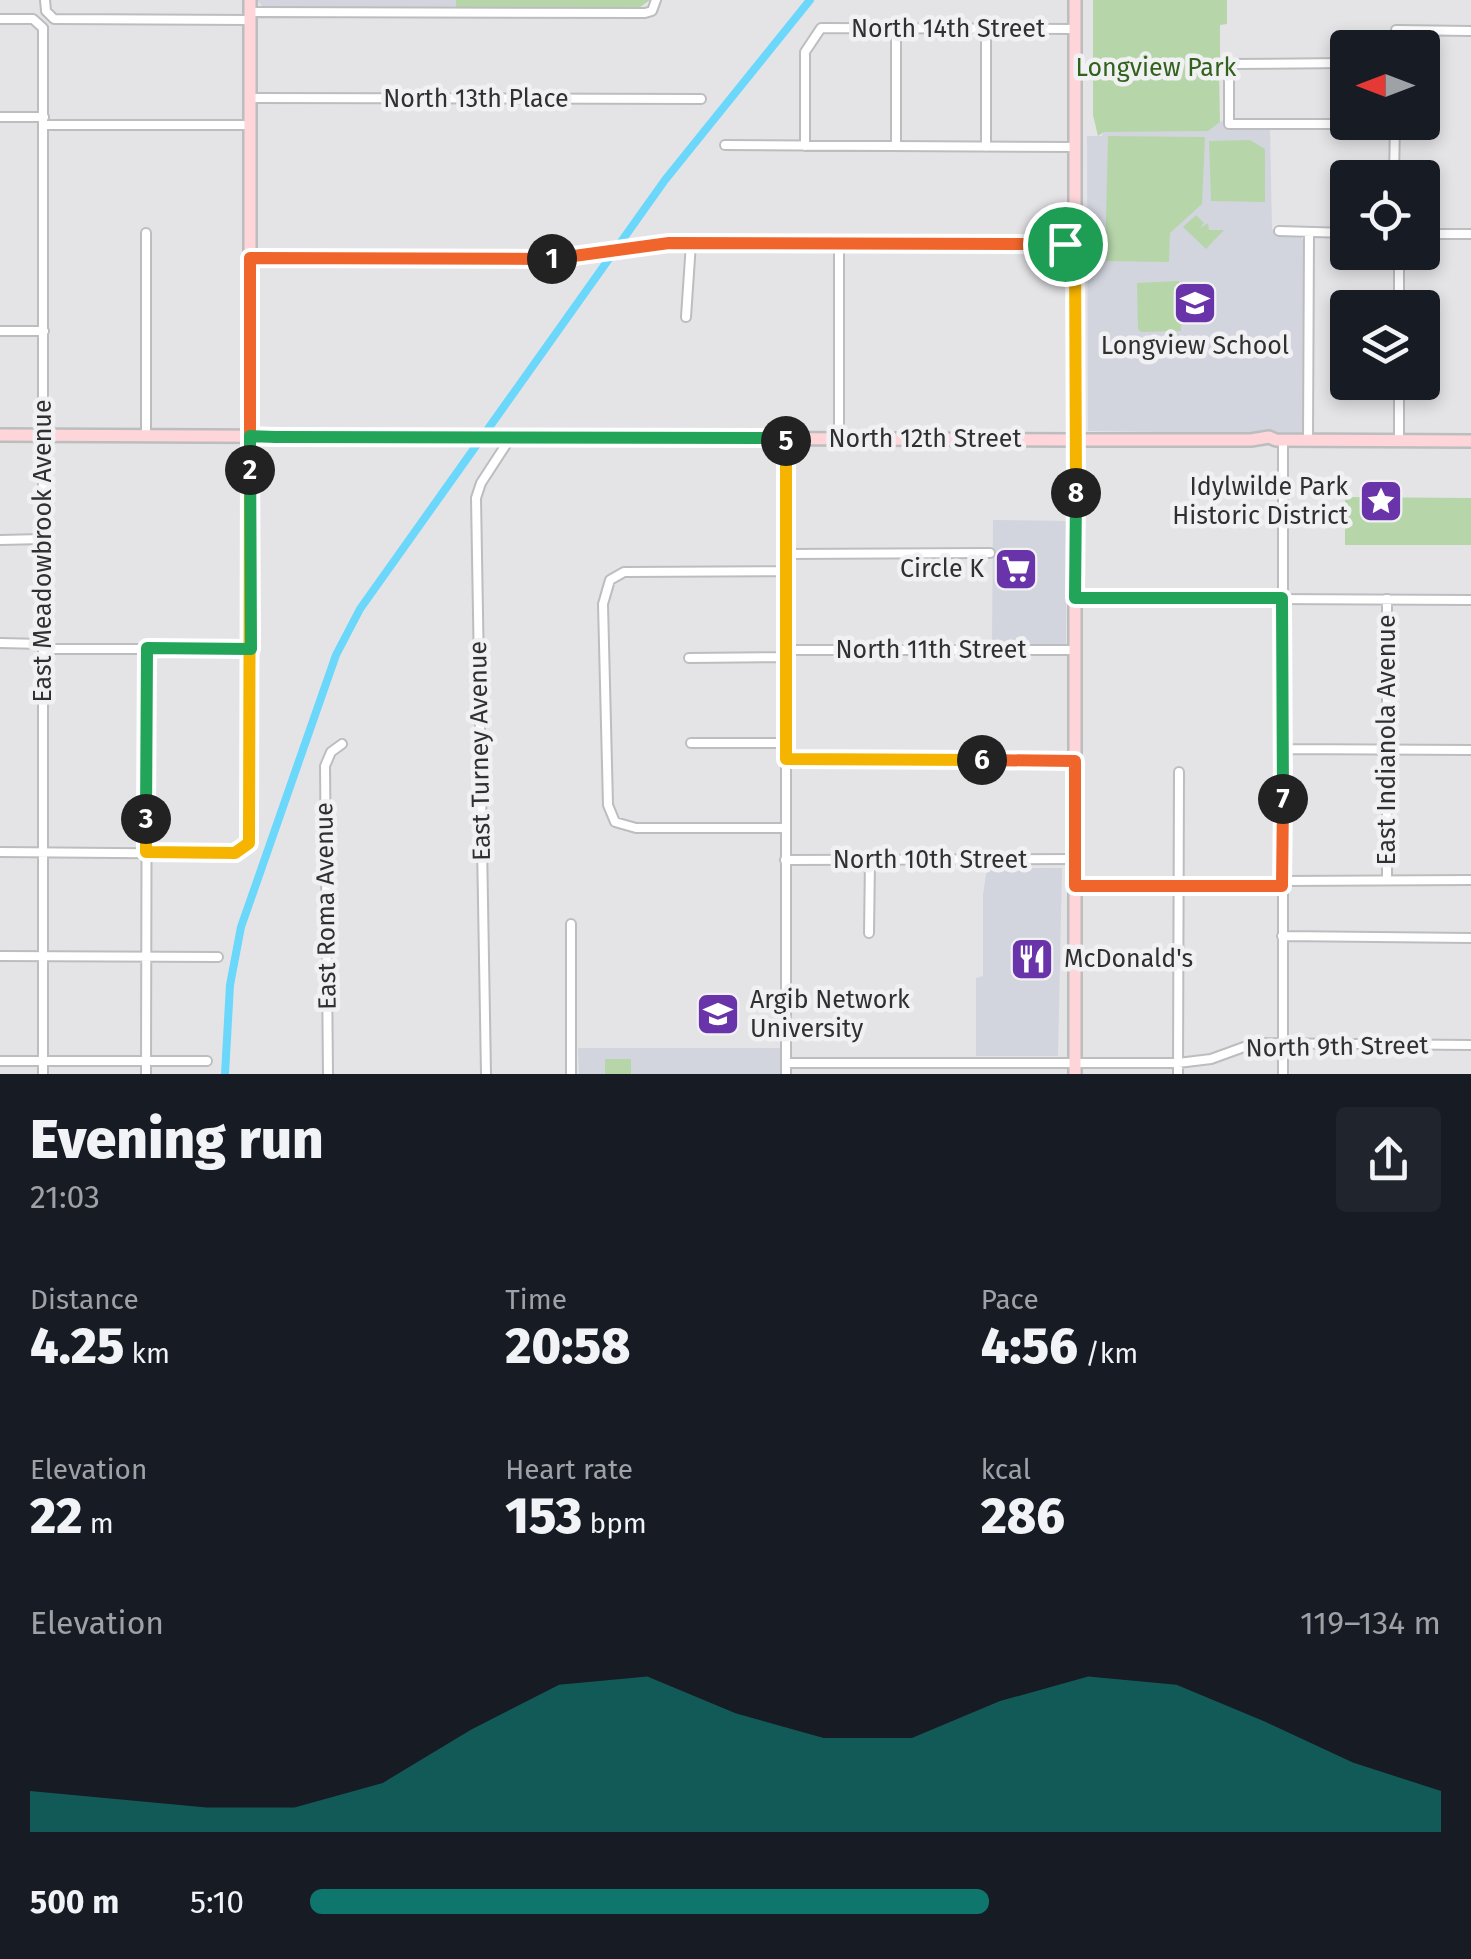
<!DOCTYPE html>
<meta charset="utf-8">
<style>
body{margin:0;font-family:"Fira Sans",sans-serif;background:#20242c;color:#f1f3f6;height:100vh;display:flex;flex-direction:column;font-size:38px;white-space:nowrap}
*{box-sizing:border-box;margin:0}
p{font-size:32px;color:#9ea1a6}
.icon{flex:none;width:55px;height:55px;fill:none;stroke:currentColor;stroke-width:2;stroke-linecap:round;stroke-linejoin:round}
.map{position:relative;height:1074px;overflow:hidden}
.side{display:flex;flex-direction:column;background:#171b24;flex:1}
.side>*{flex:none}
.needle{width:65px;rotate:270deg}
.buttons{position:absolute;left:1330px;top:30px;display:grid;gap:20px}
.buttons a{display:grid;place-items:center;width:110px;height:110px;border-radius:10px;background:#171b24;box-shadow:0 5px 15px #0003;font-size:50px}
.pin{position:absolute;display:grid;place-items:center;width:85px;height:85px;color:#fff;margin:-42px;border:5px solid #fff;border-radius:50%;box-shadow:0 2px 10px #0007}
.km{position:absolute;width:50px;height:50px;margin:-25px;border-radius:50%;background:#222;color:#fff;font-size:28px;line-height:50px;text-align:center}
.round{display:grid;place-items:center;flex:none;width:105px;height:105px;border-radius:10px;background:#20242c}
.summary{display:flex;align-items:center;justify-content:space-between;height:170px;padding:0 30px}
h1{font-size:55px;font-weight:800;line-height:75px}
.metrics{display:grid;grid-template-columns:repeat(3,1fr);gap:15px;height:170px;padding:10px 30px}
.metrics div{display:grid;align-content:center}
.metrics b{font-size:50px;font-weight:800}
.metrics small{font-size:28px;font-weight:400}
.metrics p{font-size:28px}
.chart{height:280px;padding:20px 30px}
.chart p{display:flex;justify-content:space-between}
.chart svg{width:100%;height:180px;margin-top:10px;fill:#0f766e;opacity:.7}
ul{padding:0 30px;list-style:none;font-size:32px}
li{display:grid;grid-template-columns:160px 120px 1fr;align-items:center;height:75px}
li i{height:25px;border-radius:12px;background:#0f766e}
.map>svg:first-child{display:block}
.built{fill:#d2d5de}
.green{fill:#b6d6aa}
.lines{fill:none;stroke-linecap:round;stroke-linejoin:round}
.canal{stroke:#6ad7fb;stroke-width:8}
.street-casing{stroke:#bcbdbf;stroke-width:12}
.secondary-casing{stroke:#bcbdbf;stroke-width:16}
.street{stroke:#fff;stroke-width:8}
.secondary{stroke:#fed6da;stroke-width:11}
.split-1-casing{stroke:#fff;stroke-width:20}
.split-2-casing{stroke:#fff;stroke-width:20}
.split-3-casing{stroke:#fff;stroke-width:20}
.split-4-casing{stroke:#fff;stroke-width:20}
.split-5-casing{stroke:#fff;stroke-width:20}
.split-6-casing{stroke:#fff;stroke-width:20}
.split-7-casing{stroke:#fff;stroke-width:20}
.split-8-casing{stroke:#fff;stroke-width:20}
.split-9-casing{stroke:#fff;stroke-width:20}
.split-1{stroke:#f0652b;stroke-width:12}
.split-2{stroke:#f0652b;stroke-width:12}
.split-3{stroke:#f5b400;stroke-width:12}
.split-4{stroke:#22a559;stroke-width:12}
.split-5{stroke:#22a559;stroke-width:12}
.split-6{stroke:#f5b400;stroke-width:12}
.split-7{stroke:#f0652b;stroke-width:12}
.split-8{stroke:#22a559;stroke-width:12}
.split-9{stroke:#f5b400;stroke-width:12}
.labels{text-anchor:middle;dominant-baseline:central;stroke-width:9;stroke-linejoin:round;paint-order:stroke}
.street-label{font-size:25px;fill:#303031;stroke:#f1f1f4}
.park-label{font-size:25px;fill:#32621c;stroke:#f1f1f4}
.poi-label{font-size:25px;fill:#303031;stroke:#f1f1f4;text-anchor:end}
</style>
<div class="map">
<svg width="1471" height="1074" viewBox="0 0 1471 1074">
<rect width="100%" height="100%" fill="#e4e4e7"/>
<path class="built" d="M 257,0 L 456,0 L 456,7 L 263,7 Z
M 1224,120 L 1235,128 L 1270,128 L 1272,229 L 1278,235 L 1300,237 L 1304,241 L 1304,431 L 1299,434 L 1088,431 L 1087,136 L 1102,136 L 1103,132 L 1210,127 Z
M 993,520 L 1067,521 L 1066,645 L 992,644 Z
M 987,868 L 1062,868 L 1058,1056 L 976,1056 L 976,978 L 983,976 L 983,895 Z
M 578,1048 L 780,1048 L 780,1074 L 579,1074 Z"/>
<path class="green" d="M 456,0 L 650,0 L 639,8 L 456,7 Z
M 1093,0 L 1227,0 L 1227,24 L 1220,25 L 1220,62 L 1223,63 L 1219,70 L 1220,122 L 1208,131 L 1104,132 L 1098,136 L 1093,115 Z
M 1108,136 L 1205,137 L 1202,204 L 1170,233 L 1169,262 L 1105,261 Z
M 1250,140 L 1265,149 L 1265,202 L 1211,201 L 1209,141 Z
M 1196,215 L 1204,223 L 1200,228 L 1208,223 L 1209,230 L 1224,230 L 1206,249 L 1183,227 Z
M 1179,281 L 1181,331 L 1141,332 L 1138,329 L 1137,283 Z
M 1345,497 L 1471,498 L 1471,545 L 1345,545 Z
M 605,1059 L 631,1059 L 631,1074 L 605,1074 Z"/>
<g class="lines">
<path class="canal" d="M 225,1074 L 230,985 L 241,927 L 336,655 L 360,609 L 665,180 L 810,0"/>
<g class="street-casing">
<path id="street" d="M 45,0 L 46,11 L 54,19 L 250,20
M 250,12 L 645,13 L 652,11 L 656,0
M 0,19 L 33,19 L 43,28 L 43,1074
M 986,29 L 986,147
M 1396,48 L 1396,30 L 1471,31
M 1348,63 L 1229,64 L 1229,124 L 1395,124
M 250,98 L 701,99
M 0,117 L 44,117
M 44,125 L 250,125
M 725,145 L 1075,147
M 805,146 L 805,52 L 821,28 L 1075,29
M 896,146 L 896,29
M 1394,178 L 1395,122
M 1279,231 L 1348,233
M 146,233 L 146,437
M 1422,234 L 1471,234
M 839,243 L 839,438
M 250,258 L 541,259 L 669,243 L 1075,244
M 1399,308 L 1399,252
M 686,317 L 691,243
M 0,331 L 44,331
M 786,439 L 786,1074
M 1308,440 L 1309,232
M 1399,440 L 1399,382
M 0,540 L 43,539
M 786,554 L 990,553
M 1075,598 L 1471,600
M 1387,599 L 1387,880
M 0,643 L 43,644
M 43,649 L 251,649
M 786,650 L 1075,650
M 689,658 L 786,657
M 691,743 L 786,743
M 1283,749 L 1471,750
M 786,759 L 1075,761
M 785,828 L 636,828 L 615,822 L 608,805 L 603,604 L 610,580 L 624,572 L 786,571
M 0,852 L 230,854 L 244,850 L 249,843 L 250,437
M 785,860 L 1075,859
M 1283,881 L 1471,880
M 1075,886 L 1282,886
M 571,924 L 571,1074
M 869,933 L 870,860
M 1282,936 L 1471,938
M 0,956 L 218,957
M 0,1061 L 207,1061
M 786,1063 L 1178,1063 L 1211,1059 L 1255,1043 L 1471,1045
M 146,1074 L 147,648
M 328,1074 L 325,766 L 331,752 L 342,744
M 486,1074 L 476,498 L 481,483 L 511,437
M 1178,1074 L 1179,772
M 1283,1074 L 1283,440"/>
</g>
<g class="secondary-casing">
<path id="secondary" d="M 0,435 L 1076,440 L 1251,440 L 1269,437 L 1276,440 L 1471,441
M 250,437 L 250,0
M 1075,1074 L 1075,0"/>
</g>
<use href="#street" class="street"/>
<use href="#secondary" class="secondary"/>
</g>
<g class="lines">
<g class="split-1-casing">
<path id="split-1" d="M 552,259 L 669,243 L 1065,244"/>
</g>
<g class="split-2-casing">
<path id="split-2" d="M 250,470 L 250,258 L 552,259"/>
</g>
<g class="split-3-casing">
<path id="split-3" d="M 146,819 L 146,852 L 235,853 L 249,843 L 250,470"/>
</g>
<g class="split-4-casing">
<path id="split-4" d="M 146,819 L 147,648 L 251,649 L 250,436 L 276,437"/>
</g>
<g class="split-5-casing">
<path id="split-5" d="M 276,437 L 786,438 L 786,441"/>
</g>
<g class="split-6-casing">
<path id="split-6" d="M 786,441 L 786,759 L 982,760"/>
</g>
<g class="split-7-casing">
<path id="split-7" d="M 982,760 L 1075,761 L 1075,886 L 1282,886 L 1283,799"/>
</g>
<g class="split-8-casing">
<path id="split-8" d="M 1076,493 L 1075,598 L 1282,598 L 1283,799"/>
</g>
<g class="split-9-casing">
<path id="split-9" d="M 1065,244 L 1075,244 L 1076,493"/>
</g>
<use href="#split-1" class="split-1"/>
<use href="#split-2" class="split-2"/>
<use href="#split-3" class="split-3"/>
<use href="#split-4" class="split-4"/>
<use href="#split-5" class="split-5"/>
<use href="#split-6" class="split-6"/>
<use href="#split-7" class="split-7"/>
<use href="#split-8" class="split-8"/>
<use href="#split-9" class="split-9"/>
</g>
<defs>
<g id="school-square" transform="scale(2.25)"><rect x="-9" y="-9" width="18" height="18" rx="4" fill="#6933aa" stroke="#f1f1f4"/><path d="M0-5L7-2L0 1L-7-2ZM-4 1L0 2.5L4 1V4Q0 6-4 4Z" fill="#fff"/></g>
<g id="sight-square" transform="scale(2.25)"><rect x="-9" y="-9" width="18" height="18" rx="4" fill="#6933aa" stroke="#f1f1f4"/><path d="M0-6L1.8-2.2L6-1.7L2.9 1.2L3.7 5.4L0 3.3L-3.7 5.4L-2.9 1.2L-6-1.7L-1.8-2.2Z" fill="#fff"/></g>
<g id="supermarket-square" transform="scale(2.25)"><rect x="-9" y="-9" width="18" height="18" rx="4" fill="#6933aa" stroke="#f1f1f4"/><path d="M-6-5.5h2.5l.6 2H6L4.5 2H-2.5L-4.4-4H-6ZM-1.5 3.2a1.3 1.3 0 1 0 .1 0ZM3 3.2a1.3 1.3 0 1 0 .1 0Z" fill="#fff"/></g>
<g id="restaurant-square" transform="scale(2.25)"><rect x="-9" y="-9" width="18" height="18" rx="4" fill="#6933aa" stroke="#f1f1f4"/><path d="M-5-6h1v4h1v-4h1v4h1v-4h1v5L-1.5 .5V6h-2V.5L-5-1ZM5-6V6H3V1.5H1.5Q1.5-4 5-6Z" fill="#fff"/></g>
<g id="university-square" transform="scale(2.25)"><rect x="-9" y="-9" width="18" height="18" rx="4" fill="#6933aa" stroke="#f1f1f4"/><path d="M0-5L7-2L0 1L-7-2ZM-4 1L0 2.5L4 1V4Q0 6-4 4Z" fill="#fff"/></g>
</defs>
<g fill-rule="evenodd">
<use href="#school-square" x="1195" y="303"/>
<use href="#sight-square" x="1381" y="501"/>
<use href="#supermarket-square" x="1016" y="569"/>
<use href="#restaurant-square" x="1032" y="959"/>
<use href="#university-square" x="718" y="1014"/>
</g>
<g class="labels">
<g class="street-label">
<text x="948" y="29">North 14th Street</text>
<text x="476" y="99">North 13th Place</text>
<text x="925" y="439">North 12th Street</text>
<text transform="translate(43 551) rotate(-90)">East Meadowbrook Avenue</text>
<text x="931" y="650">North 11th Street</text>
<text transform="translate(1387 740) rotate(-90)">East Indianola Avenue</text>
<text transform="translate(480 751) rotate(-91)">East Turney Avenue</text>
<text x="930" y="860">North 10th Street</text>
<text transform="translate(326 906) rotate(-91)">East Roma Avenue</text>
<text transform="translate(1337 1047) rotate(-1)">North 9th Street</text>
</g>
<g class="park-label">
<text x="1156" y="68">Longview Park</text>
</g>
<g class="poi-label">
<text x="1195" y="346" text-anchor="middle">Longview School</text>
<text x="1348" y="487">Idylwilde Park<tspan x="1348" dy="29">Historic District</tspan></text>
<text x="984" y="569">Circle K</text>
<text x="1064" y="959" text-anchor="start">McDonald's</text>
<text x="750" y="1000" text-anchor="start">Argib Network<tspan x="750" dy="29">University</tspan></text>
</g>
</g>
</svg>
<div class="buttons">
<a><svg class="needle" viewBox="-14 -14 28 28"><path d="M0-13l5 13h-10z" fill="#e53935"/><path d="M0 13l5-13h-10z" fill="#9ea1a6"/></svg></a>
<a><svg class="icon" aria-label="locate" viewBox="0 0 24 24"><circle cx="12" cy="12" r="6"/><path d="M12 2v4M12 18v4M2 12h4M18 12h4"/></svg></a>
<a><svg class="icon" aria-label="layers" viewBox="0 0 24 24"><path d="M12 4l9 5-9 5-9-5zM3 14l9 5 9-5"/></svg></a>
</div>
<div class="pin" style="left:1065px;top:244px;background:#1e9e55"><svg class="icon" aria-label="arrive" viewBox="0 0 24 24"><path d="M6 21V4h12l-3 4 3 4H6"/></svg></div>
<b class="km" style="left:552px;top:259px">1</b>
<b class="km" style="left:250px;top:470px">2</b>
<b class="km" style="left:146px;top:819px">3</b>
<b class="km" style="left:786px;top:441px">5</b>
<b class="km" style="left:982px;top:760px">6</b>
<b class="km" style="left:1283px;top:799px">7</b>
<b class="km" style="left:1076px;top:493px">8</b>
</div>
<section class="side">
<div class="summary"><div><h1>Evening run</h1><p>21:03</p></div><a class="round"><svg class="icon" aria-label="share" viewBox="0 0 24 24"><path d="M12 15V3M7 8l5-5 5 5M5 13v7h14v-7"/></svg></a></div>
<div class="metrics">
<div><p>Distance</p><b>4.25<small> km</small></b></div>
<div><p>Time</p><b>20:58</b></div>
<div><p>Pace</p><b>4:56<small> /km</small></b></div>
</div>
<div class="metrics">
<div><p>Elevation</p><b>22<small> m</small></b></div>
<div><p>Heart rate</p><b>153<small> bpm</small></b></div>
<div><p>kcal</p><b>286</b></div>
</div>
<div class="chart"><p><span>Elevation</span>119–134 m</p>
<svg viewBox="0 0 160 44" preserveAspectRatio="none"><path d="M0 44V34L10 36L20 38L30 38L40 32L50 19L60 8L70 6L80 15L90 21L100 21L110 12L120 6L130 8L140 17L150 27L160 34V44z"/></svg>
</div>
<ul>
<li><b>500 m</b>5:10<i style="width:60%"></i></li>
</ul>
</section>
